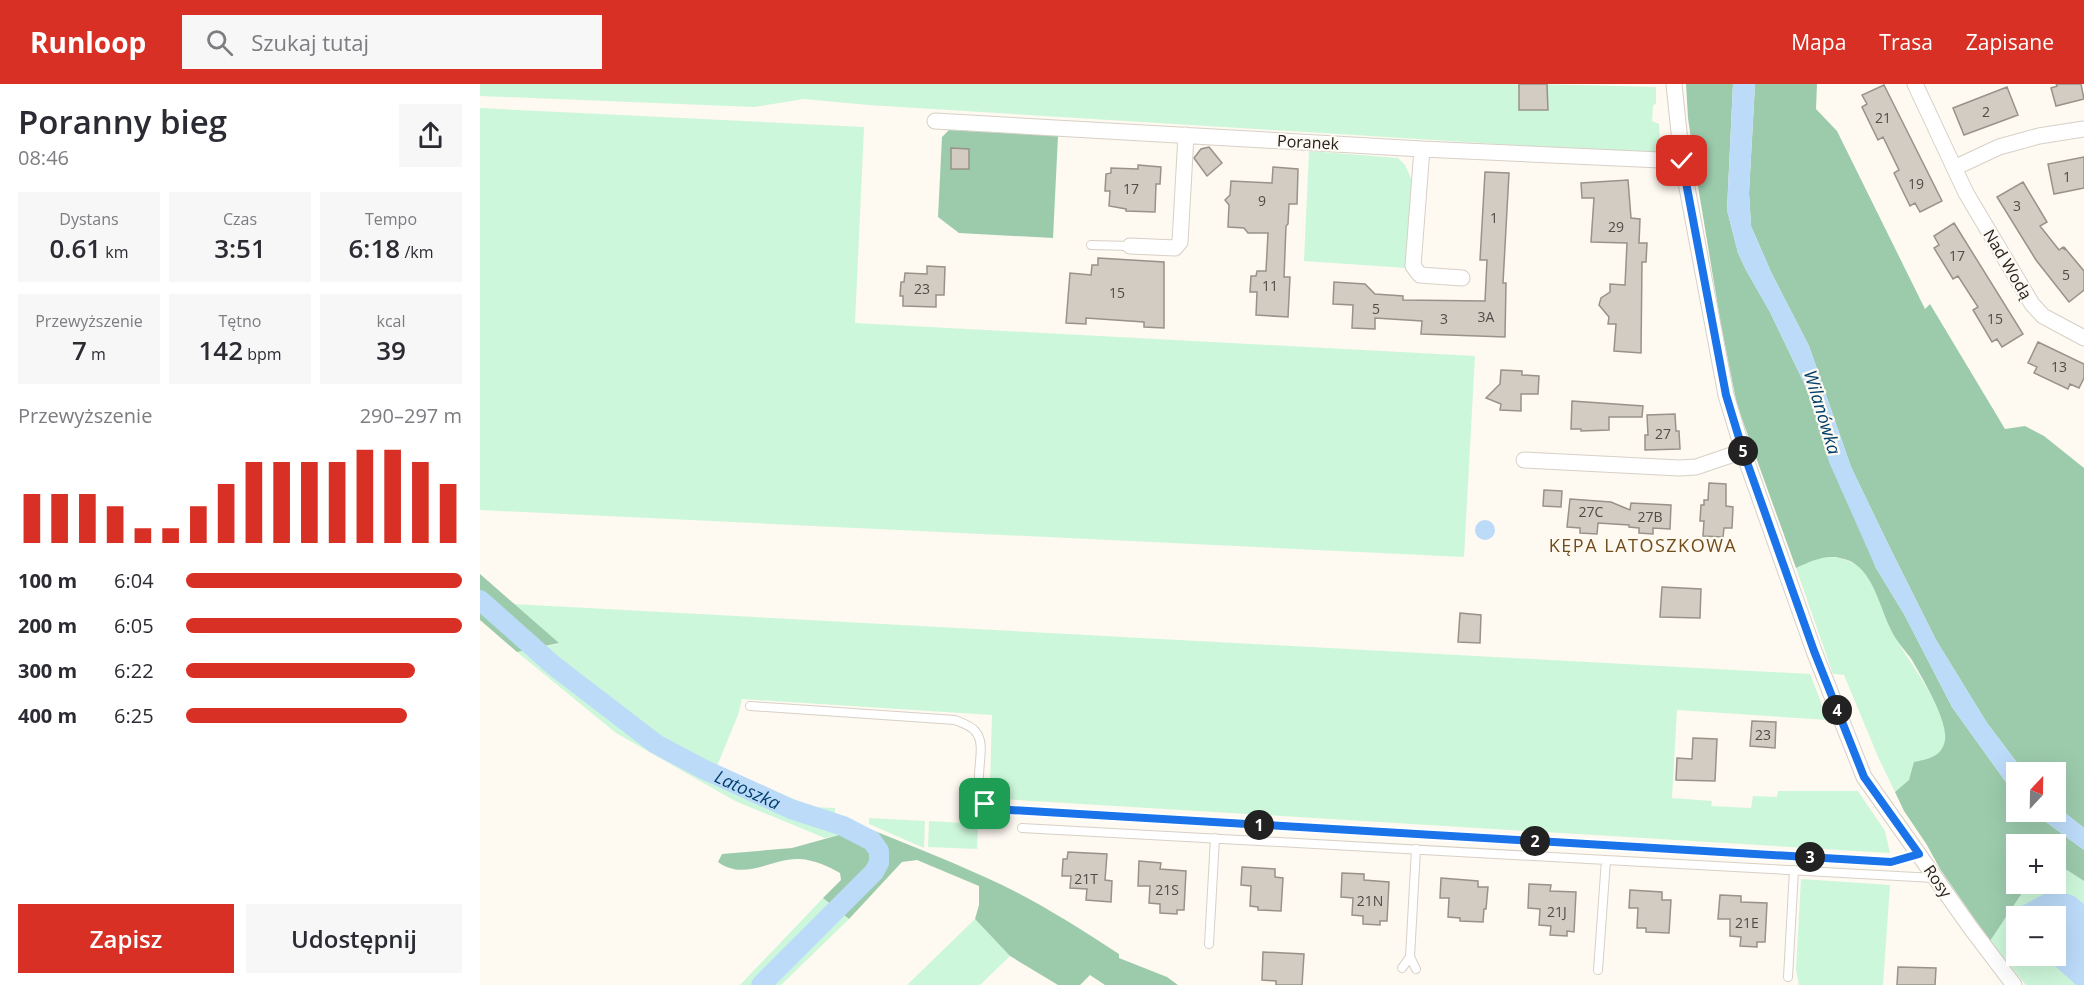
<!DOCTYPE html>
<html lang="pl">
<meta charset="utf-8">
<style>
body{margin:0;font-family:"Open Sans",sans-serif;background:#f7f7f7;color:#2b2b33;height:100vh;display:flex;flex-direction:column;font-size:22px;white-space:nowrap}
*{box-sizing:border-box;margin:0}
p{font-size:20px;color:#7c7c81}
.icon{flex:none;width:33px;height:33px;fill:none;stroke:currentColor;stroke-width:2;stroke-linecap:round;stroke-linejoin:round}
.map{position:relative;flex:1;overflow:hidden}
.side{display:flex;flex-direction:column;background:#fff;width:480px}
.side>*{flex:none}
.needle{width:39px;rotate:22deg}
.controls{position:absolute;left:1526px;top:678px;display:grid;gap:12px}
.controls a{display:grid;place-items:center;width:60px;height:60px;border-radius:0px;background:#fff;box-shadow:0 6px 24px #0002;font-size:30px}
.pin{position:absolute;display:grid;place-items:center;width:51px;height:51px;color:#fff;margin:-26px;border-radius:12px;box-shadow:0 3px 9px #0006}
.km{position:absolute;width:30px;height:30px;margin:-15px;border-radius:50%;background:#222;color:#fff;font-size:16px;line-height:30px;text-align:center}
.round{display:grid;place-items:center;flex:none;width:63px;height:63px;border-radius:0px;background:#f7f7f7}
.head{display:flex;align-items:center;justify-content:space-between;height:102px;padding:0 18px}
h1{font-size:33px;font-weight:600;line-height:45px}
.stats{display:grid;grid-template-columns:repeat(3,1fr);gap:9px;height:102px;padding:6px 18px}
.stats div{display:grid;align-content:center;border-radius:0px;background:#f7f7f7;text-align:center}
.stats b{font-size:26px;font-weight:600}
.stats small{font-size:16px;font-weight:400}
.stats p{font-size:16px}
.chart{height:168px;padding:12px 18px}
.chart p{display:flex;justify-content:space-between}
.chart svg{width:100%;height:108px;margin-top:6px;stroke:#d93025;stroke-width:6}
.cta{display:flex;gap:12px;margin-top:auto;padding:12px 18px}
.cta a{flex:1;height:69px;border-radius:0px;background:#d93025;color:#fff;font-size:24px;font-weight:600;line-height:69px;text-align:center}
.cta a+a{background:#f7f7f7;color:#2b2b33}
ul{padding:0 18px;list-style:none;font-size:20px}
li{display:grid;grid-template-columns:96px 72px 1fr;align-items:center;height:45px}
li i{height:15px;border-radius:8px;background:#d93025}
header{display:flex;align-items:center;gap:36px;box-sizing:border-box;height:84px;padding:0 30px;background:#d93025;color:#fff}
header strong{font-size:28px}
nav{display:flex;gap:33px;margin-inline-start:auto;font-size:21px}
.search{width:420px;height:54px;background:#f7f7f7;display:flex;align-items:center;gap:15px;box-sizing:border-box;padding:0 21px;border-radius:0px;color:#7c7c81;font-size:22px}
main{display:flex;flex:1;min-height:0}
.map>svg:first-child{display:block}
.green{fill:#cdf7da;fill-rule:evenodd}
.forest{fill:#9ccbac}
.water{fill:#bcdbf9}
.lines{fill:none;stroke-linecap:round;stroke-linejoin:round}
.canal{stroke:#bcdbf9;stroke-width:20}
.building{fill:#d3ccc2;stroke:#989289;stroke-width:1.5}
.service-casing{stroke:#d7d0c6;stroke-width:10}
.minor-casing{stroke:#d7d0c6;stroke-width:17}
.service{stroke:#fff;stroke-width:8}
.minor{stroke:#fff;stroke-width:15}
.route-casing{stroke:#fff;stroke-width:12}
.route{stroke:#1a73e8;stroke-width:8}
.labels{text-anchor:middle;dominant-baseline:central;stroke-width:4.5;stroke-linejoin:round;paint-order:stroke}
.number-label{font-size:14px;fill:#504c48}
.street-label{font-size:16px;fill:#25221f;stroke:#fef9f1}
.water-label{font-size:18px;font-style:italic;fill:#00406d;stroke:#fef9f1}
.neighbourhood-label{font-size:18px;letter-spacing:1.5px;fill:#714d1c;stroke:#fef9f1}
</style>
<header>
<strong>Runloop</strong>
<div class="search"><svg class="icon" aria-label="search" viewBox="0 0 24 24"><circle cx="10" cy="10" r="6"/><path d="M15 15l6 6"/></svg>Szukaj tutaj</div>
<nav><a>Mapa</a><a>Trasa</a><a>Zapisane</a></nav>
</header>
<main>
<section class="side">
<div class="head"><div><h1>Poranny bieg</h1><p>08:46</p></div><a class="round"><svg class="icon" aria-label="share" viewBox="0 0 24 24"><path d="M12 15V3M7 8l5-5 5 5M5 13v7h14v-7"/></svg></a></div>
<div class="stats">
<div><p>Dystans</p><b>0.61<small> km</small></b></div>
<div><p>Czas</p><b>3:51</b></div>
<div><p>Tempo</p><b>6:18<small> /km</small></b></div>
</div>
<div class="stats">
<div><p>Przewyższenie</p><b>7<small> m</small></b></div>
<div><p>Tętno</p><b>142<small> bpm</small></b></div>
<div><p>kcal</p><b>39</b></div>
</div>
<div class="chart"><p><span>Przewyższenie</span>290–297 m</p>
<svg viewBox="0 0 160 44" preserveAspectRatio="none"><path d="M5 44V24M15 44V24M25 44V24M35 44V29M45 44V38M55 44V38M65 44V29M75 44V20M85 44V11M95 44V11M105 44V11M115 44V11M125 44V6M135 44V6M145 44V11M155 44V20"/></svg>
</div>
<ul>
<li><b>100 m</b>6:04<i style="width:100%"></i></li>
<li><b>200 m</b>6:05<i style="width:100%"></i></li>
<li><b>300 m</b>6:22<i style="width:83%"></i></li>
<li><b>400 m</b>6:25<i style="width:80%"></i></li>
</ul>
<div class="cta"><a>Zapisz</a><a>Udostępnij</a></div>
</section>
<div class="map">
<svg width="1604" height="901" viewBox="0 0 1604 901">
<rect width="100%" height="100%" fill="#fef9f1"/>
<path class="green" d="M 0,0 L 1058,0 L 1176,3 L 1176,19 L 1173,22 L 1172,37 L 1179,40 L 1181,70 L 388,21 L 324,15 L 274,23 L 0,12 Z
M 0,24 L 384,43 L 375,239 L 995,272 L 984,473 L 0,426 Z
M 829,67 L 918,74 L 925,81 L 933,99 L 926,184 L 824,177 Z
M 1351,473 C 1364,474 1375,478 1384,488 C 1398,504 1402,528 1411,546 C 1424,572 1471,629 1465,657 C 1461,676 1442,673 1433,687 C 1432,688 1430,695 1429,696 C 1426,701 1420,705 1415,708 L 1399,675 L 1364,591 L 1353,590 L 1316,484 L 1337,474 Z
M 33,520 L 1330,590 L 1348,636 L 1197,626 L 1192,714 L 1232,717 L 1231,722 L 1271,724 L 1273,712 L 1297,713 L 1298,707 L 1378,707 L 1405,747 L 1410,769 L 521,715 L 510,702 L 512,631 L 262,615 L 258,631 L 237,682 L 332,723 L 355,724 L 355,731 L 372,738 L 359,751 L 345,754 L 255,717 L 136,649 L 37,568 L 78,560 Z
M 389,734 L 445,737 L 444,764 L 389,740 Z
M 449,737 L 498,740 L 497,765 L 448,763 Z
M 1587,786 L 1604,797 L 1604,901 L 1546,901 L 1510,857 L 1548,800 L 1575,800 L 1575,790 ZM 1536,832 L 1575,832 L 1575,872 L 1536,872 Z
M 1321,795 L 1410,801 L 1403,901 L 1319,901 L 1316,886 Z
M 343,814 L 369,835 L 301,901 L 260,901 Z
M 495,835 L 530,872 L 500,901 L 427,901 Z"/>
<path class="forest" d="M 1206,0 L 1253,0 L 1247,126 L 1258,169 L 1266,186 L 1290,228 L 1324,299 L 1396,484 L 1424,530 L 1472,623 L 1528,701 L 1536,709 L 1536,728 L 1555,728 L 1566,738 L 1604,766 L 1604,797 L 1587,786 L 1575,790 L 1575,760 L 1536,760 L 1536,800 L 1548,800 L 1510,857 L 1460,785 L 1447,761 L 1424,727 L 1415,708 L 1429,696 L 1434,678 C 1448,675 1462,673 1465,656 C 1468,636 1442,594 1432,576 C 1425,566 1416,557 1411,546 C 1402,528 1398,508 1386,491 C 1381,484 1373,477 1364,475 C 1347,469 1331,477 1316,484 L 1257,321 L 1241,241 L 1216,90 L 1208,34 Z
M 1275,0 L 1337,0 L 1336,25 L 1357,47 L 1445,225 L 1450,220 L 1525,345 L 1545,342 L 1564,352 L 1604,384 L 1604,744 L 1575,721 L 1575,688 L 1544,688 L 1507,639 L 1456,556 L 1411,466 L 1371,383 L 1329,262 L 1291,188 L 1271,142 L 1269,109 Z
M 469,46 L 578,52 L 573,154 L 479,149 L 458,133 L 462,53 Z
M 0,490 L 79,559 L 37,568 L 0,536 Z
M 372,738 C 417,756 463,774 507,794 C 554,815 596,842 639,870 L 639,874 L 687,893 L 698,901 L 625,901 L 610,891 L 600,901 L 578,901 L 530,872 L 495,835 L 499,821 L 499,802 L 437,776 L 422,778 L 369,835 L 343,814 L 361,796 L 360,789 C 348,782 334,776 320,775 C 293,773 265,798 238,778 L 242,770 L 312,764 L 359,751 Z"/>
<path class="water" d="M 1253,0 L 1275,0 L 1269,109 L 1271,142 L 1291,188 L 1329,262 L 1371,383 L 1411,466 L 1456,556 L 1507,639 L 1544,688 L 1536,688 L 1536,709 L 1528,701 L 1472,623 L 1424,530 L 1396,484 L 1349,378 L 1336,332 L 1324,299 L 1290,228 L 1266,186 L 1258,169 L 1247,126 Z
M995 446a10 10 0 1 1 20 0a10 10 0 1 1-20 0Z
M 1575,721 L 1604,744 L 1604,766 L 1566,738 L 1555,728 L 1575,728 Z
M 1582,808 L 1594,812 L 1604,820 L 1604,901 L 1596,901 L 1564,872 L 1575,872 L 1575,832 L 1539,832 L 1542,822 L 1566,809 Z"/>
<g class="lines">
<path class="canal" id="s1" d="M 0,516 L 73,581 L 176,660 L 223,685 L 311,725 L 363,742 L 392,757 L 399,767 L 399,779 L 394,788 L 281,901"/>
</g>
<path class="building" d="M 1039,0 L 1067,0 L 1068,26 L 1039,26 Z
M 1576,0 L 1601,0 L 1604,15 L 1576,22 L 1571,4 L 1577,2 Z
M 1404,1 L 1462,117 L 1440,128 L 1435,119 L 1430,122 L 1414,89 L 1419,86 L 1403,53 L 1398,56 L 1382,23 L 1387,20 L 1382,11 Z
M 1527,3 L 1538,31 L 1484,51 L 1473,24 Z
M 729,63 L 742,79 L 727,92 L 714,74 L 721,65 Z
M 471,64 L 489,65 L 489,85 L 471,85 Z
M 1604,73 L 1604,104 L 1574,110 L 1568,80 Z
M 658,81 L 681,83 L 680,100 L 676,100 L 675,128 L 646,127 L 646,125 L 629,122 L 630,107 L 625,107 L 626,90 L 631,89 L 631,84 L 658,85 Z
M 793,83 L 818,85 L 817,120 L 809,120 L 808,140 L 806,142 L 804,193 L 810,193 L 808,233 L 776,231 L 777,208 L 770,208 L 771,192 L 776,192 L 777,187 L 786,187 L 788,149 L 768,149 L 764,144 L 748,143 L 749,121 L 745,116 L 750,111 L 751,97 L 792,99 Z
M 1005,88 L 1029,89 L 1023,199 L 1026,199 L 1025,253 L 941,250 L 942,237 L 895,234 L 895,245 L 872,244 L 873,221 L 853,220 L 854,198 L 885,200 L 895,210 L 923,212 L 923,216 L 1005,217 L 1007,176 L 1000,176 Z
M 1148,96 L 1151,134 L 1160,135 L 1159,159 L 1167,159 L 1166,178 L 1162,178 L 1161,269 L 1134,267 L 1136,240 L 1128,240 L 1129,233 L 1119,221 L 1121,214 L 1130,208 L 1130,200 L 1145,201 L 1147,159 L 1111,158 L 1114,114 L 1102,114 L 1101,99 Z
M 1543,98 L 1567,138 L 1560,142 L 1579,166 L 1583,163 L 1585,166 L 1584,163 L 1604,187 L 1604,206 L 1589,218 L 1556,176 L 1517,113 Z
M 1474,139 L 1543,250 L 1522,263 L 1517,255 L 1512,258 L 1493,226 L 1498,223 L 1478,192 L 1473,195 L 1454,164 L 1459,161 L 1454,152 Z
M 618,174 L 684,178 L 684,244 L 664,243 L 664,238 L 606,234 L 606,240 L 586,239 L 590,189 L 611,191 L 612,181 L 618,181 Z
M 447,182 L 465,183 L 464,211 L 456,211 L 456,223 L 423,222 L 423,212 L 420,212 L 421,198 L 424,198 L 425,189 L 447,190 Z
M 1558,258 L 1604,280 L 1604,294 L 1599,304 L 1590,300 L 1588,305 L 1554,289 L 1557,283 L 1548,279 Z
M 1021,286 L 1042,287 L 1042,291 L 1059,292 L 1058,310 L 1041,310 L 1041,327 L 1020,326 L 1021,320 L 1006,314 L 1020,300 Z
M 1092,317 L 1163,322 L 1162,333 L 1129,333 L 1129,346 L 1101,347 L 1101,345 L 1091,345 Z
M 1195,330 L 1196,347 L 1199,347 L 1200,365 L 1165,366 L 1165,351 L 1168,351 L 1167,331 Z
M 1229,399 L 1246,400 L 1246,422 L 1253,423 L 1252,444 L 1244,444 L 1243,453 L 1223,452 L 1224,437 L 1220,437 L 1221,421 L 1224,421 L 1224,416 L 1228,416 Z
M 1064,406 L 1082,407 L 1081,423 L 1063,422 Z
M 1090,415 L 1131,418 L 1150,426 L 1151,419 L 1191,421 L 1190,445 L 1173,444 L 1173,450 L 1159,449 L 1159,444 L 1149,443 L 1149,441 L 1118,439 L 1117,450 L 1100,449 L 1100,444 L 1087,443 Z
M 1182,503 L 1221,505 L 1220,534 L 1180,533 Z
M 980,529 L 1001,531 L 1000,559 L 978,558 Z
M 1272,637 L 1296,638 L 1295,664 L 1270,662 Z
M 1213,654 L 1237,655 L 1235,697 L 1196,696 L 1197,674 L 1212,675 Z
M 588,768 L 627,770 L 625,796 L 632,797 L 631,818 L 606,816 L 607,805 L 590,804 L 591,792 L 582,792 L 583,775 L 587,775 Z
M 659,777 L 681,779 L 680,785 L 706,787 L 704,826 L 697,826 L 697,830 L 680,829 L 680,820 L 669,819 L 670,802 L 658,802 Z
M 762,783 L 795,785 L 795,793 L 803,794 L 801,827 L 778,826 L 778,823 L 770,822 L 771,802 L 761,801 Z
M 862,789 L 884,790 L 884,796 L 909,798 L 907,837 L 900,837 L 900,841 L 883,840 L 883,832 L 872,831 L 873,814 L 861,813 Z
M 961,794 L 998,797 L 998,803 L 1008,803 L 1006,825 L 1004,825 L 1003,838 L 980,837 L 980,834 L 968,833 L 969,814 L 960,814 Z
M 1049,800 L 1071,801 L 1070,807 L 1096,808 L 1094,848 L 1087,847 L 1087,852 L 1070,851 L 1071,842 L 1059,841 L 1060,825 L 1048,824 Z
M 1150,806 L 1182,808 L 1182,816 L 1191,816 L 1189,849 L 1166,848 L 1166,844 L 1157,844 L 1158,824 L 1149,824 Z
M 1240,811 L 1261,812 L 1261,818 L 1287,819 L 1285,858 L 1277,858 L 1277,863 L 1260,862 L 1261,853 L 1250,852 L 1250,835 L 1238,835 Z
M 783,868 L 824,870 L 822,901 L 796,901 L 796,897 L 782,896 Z
M 1418,883 L 1456,884 L 1455,901 L 1417,901 Z"/>
<g class="lines">
<g class="service-casing">
<path id="service" d="M 611,161 L 650,162
M 270,622 L 475,636 C 482,639 490,641 495,647 C 512,665 483,706 514,725 L 1411,778 L 1439,770
M 542,744 L 1454,794
M 729,860 L 735,754
M 922,884 L 930,873
M 936,885 L 930,873 L 936,765
M 1118,886 L 1126,776
M 1308,893 L 1314,786"/>
</g>
<g class="minor-casing">
<path id="minor" d="M 1194,0 L 1202,77 L 1246,311 L 1263,367 L 1334,567 L 1384,693 L 1490,843 L 1534,901
M 1435,0 L 1486,109 L 1552,220 L 1563,232 L 1604,254
M 455,37 L 942,65 L 1202,77
M 942,65 L 933,182 L 940,191 L 982,194
M 1474,84 L 1519,63 L 1559,52 L 1604,45
M 650,162 L 695,164 L 700,158 L 706,51
M 1044,376 L 1199,384 L 1216,383 L 1263,367"/>
</g>
<use href="#service" class="service"/>
<use href="#minor" class="minor"/>
</g>
<g class="lines">
<g class="route-casing">
<path id="route" d="M 505,720 L 514,725 L 1411,778 L 1439,770 L 1384,693 L 1334,567 L 1263,367 L 1246,311 L 1202,77"/>
</g>
<use href="#route" class="route"/>
</g>
<g class="labels">
<g class="number-label">
<text x="1506" y="27">2</text>
<text x="1403" y="33">21</text>
<text x="1587" y="92">1</text>
<text x="1436" y="99">19</text>
<text x="651" y="104">17</text>
<text x="782" y="116">9</text>
<text x="1537" y="121">3</text>
<text x="1014" y="133">1</text>
<text x="1136" y="142">29</text>
<text x="1477" y="171">17</text>
<text x="1586" y="190">5</text>
<text x="790" y="201">11</text>
<text x="442" y="204">23</text>
<text x="637" y="208">15</text>
<text x="896" y="224">5</text>
<text x="1006" y="232">3A</text>
<text x="964" y="234">3</text>
<text x="1515" y="234">15</text>
<text x="1579" y="282">13</text>
<text x="1183" y="349">27</text>
<text x="1111" y="427">27C</text>
<text x="1170" y="432">27B</text>
<text x="1283" y="650">23</text>
<text x="606" y="794">21T</text>
<text x="687" y="805">21S</text>
<text x="890" y="816">21N</text>
<text x="1077" y="827">21J</text>
<text x="1267" y="838">21E</text>
</g>
<g class="street-label">
<text transform="translate(828 58) rotate(3)">Poranek</text>
<text transform="translate(1528 180) rotate(59)">Nad Wodą</text>
<text transform="translate(1458 797) rotate(55)">Rosy</text>
</g>
<g class="water-label">
<text transform="translate(1343 328) rotate(73)">Wilanówka</text>
<text stroke="none"><textPath href="#s1" startOffset="330">Latoszka</textPath></text>
</g>
<g class="neighbourhood-label">
<text x="1163" y="461">KĘPA LATOSZKOWA</text>
</g>
</g>
</svg>
<div class="controls">
<a><svg class="needle" viewBox="-14 -14 28 28"><path d="M0-13l5 13h-10z" fill="#e53935"/><path d="M0 13l5-13h-10z" fill="#7c7c81"/></svg></a>
<a>+</a>
<a>−</a>
</div>
<div class="pin" style="left:505px;top:720px;background:#1e9e55"><svg class="icon" aria-label="arrive" viewBox="0 0 24 24"><path d="M6 21V4h12l-3 4 3 4H6"/></svg></div>
<div class="pin" style="left:1202px;top:77px;background:#d93025"><svg class="icon" aria-label="check" viewBox="0 0 24 24"><path d="M5 12l5 5 9-10"/></svg></div>
<b class="km" style="left:779px;top:741px">1</b>
<b class="km" style="left:1055px;top:757px">2</b>
<b class="km" style="left:1330px;top:773px">3</b>
<b class="km" style="left:1357px;top:626px">4</b>
<b class="km" style="left:1263px;top:367px">5</b>
</div>
</main>
